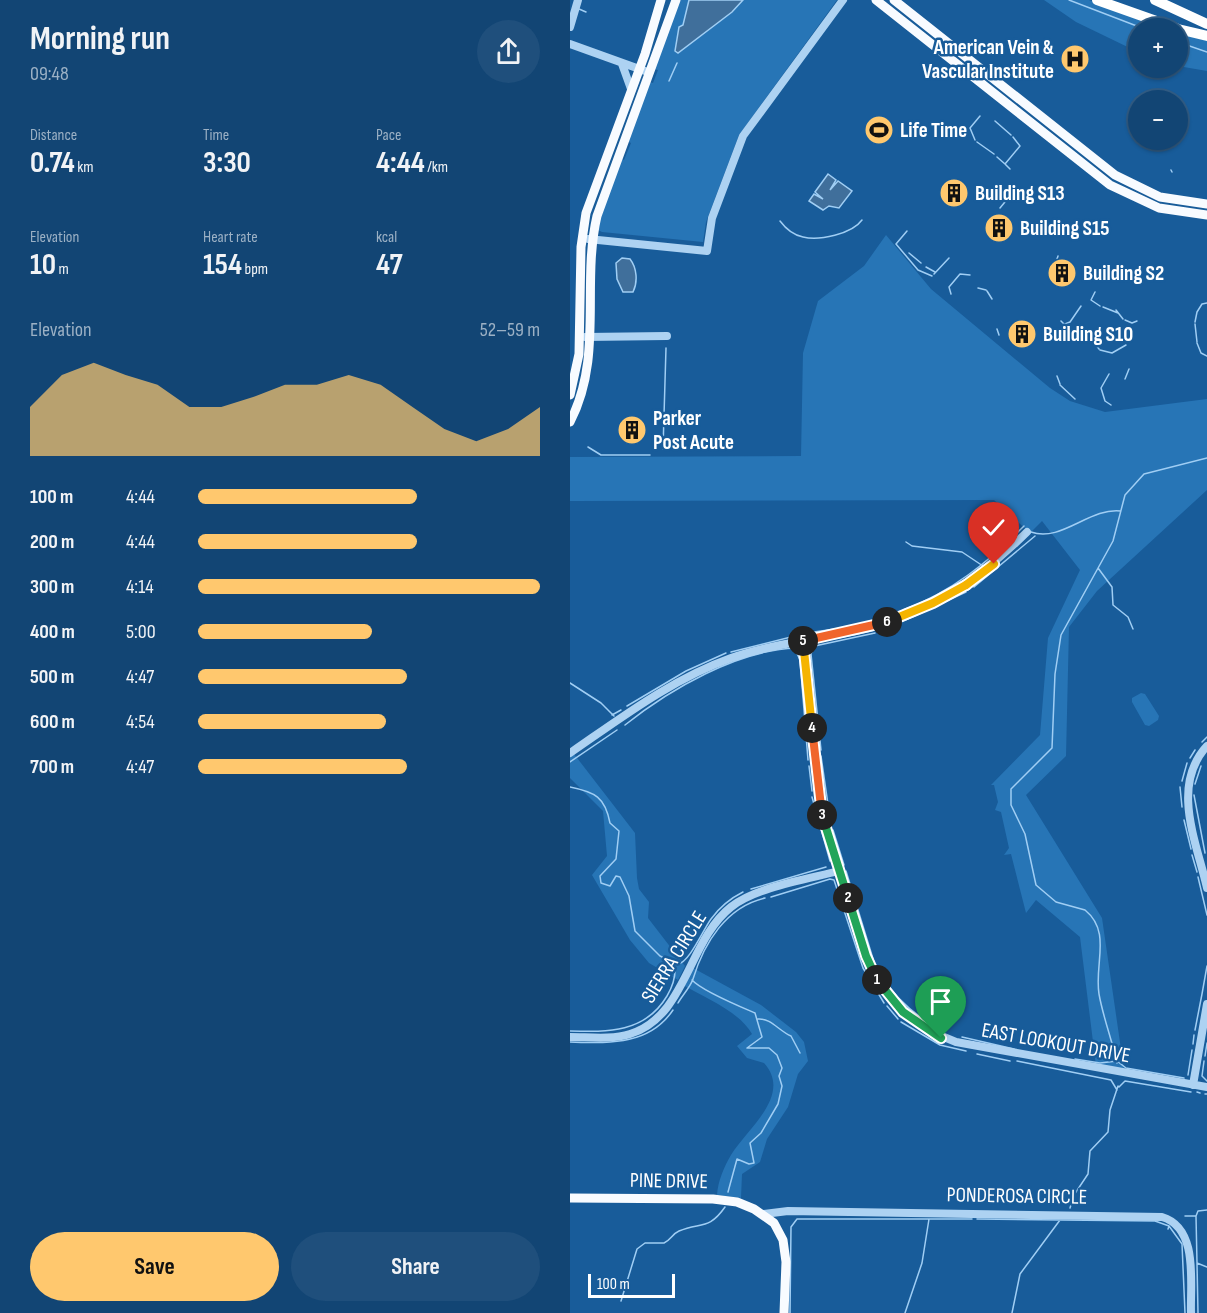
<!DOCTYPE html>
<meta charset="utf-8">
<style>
body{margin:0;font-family:"Sofia Sans Condensed",sans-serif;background:#1f4f7c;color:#f1f3f6;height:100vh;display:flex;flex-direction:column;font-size:22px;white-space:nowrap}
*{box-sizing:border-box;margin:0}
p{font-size:20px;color:#9cb1c5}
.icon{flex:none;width:33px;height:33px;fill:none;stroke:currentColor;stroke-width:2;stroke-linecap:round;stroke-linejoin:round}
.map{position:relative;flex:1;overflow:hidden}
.drawer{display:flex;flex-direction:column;background:#124574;width:570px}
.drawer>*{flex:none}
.buttons{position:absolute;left:558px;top:18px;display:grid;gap:12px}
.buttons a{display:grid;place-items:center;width:60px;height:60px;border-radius:50%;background:#124574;box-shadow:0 2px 4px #0004,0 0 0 2px #315d86;font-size:30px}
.scale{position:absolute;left:18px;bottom:15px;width:87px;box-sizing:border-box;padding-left:6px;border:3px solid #fff;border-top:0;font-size:16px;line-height:21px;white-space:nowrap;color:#fff;-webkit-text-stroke:4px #185c9a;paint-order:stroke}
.pin{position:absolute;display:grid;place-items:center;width:51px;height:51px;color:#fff;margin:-62px -26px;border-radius:50% 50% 50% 0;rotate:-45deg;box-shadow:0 0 6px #0007}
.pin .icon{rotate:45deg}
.km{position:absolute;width:30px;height:30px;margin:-15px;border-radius:50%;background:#222;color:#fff;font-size:16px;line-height:30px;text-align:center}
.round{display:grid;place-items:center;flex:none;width:63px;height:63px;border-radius:32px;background:#1f4f7c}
.overview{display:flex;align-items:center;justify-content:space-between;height:102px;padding:0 30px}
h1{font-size:33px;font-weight:700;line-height:45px}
.metrics{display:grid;grid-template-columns:repeat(3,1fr);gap:9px;height:102px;padding:6px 30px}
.metrics div{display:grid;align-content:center}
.metrics b{font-size:30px;font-weight:700}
.metrics small{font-size:16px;font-weight:400}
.metrics p{font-size:16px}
.chart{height:168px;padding:12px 30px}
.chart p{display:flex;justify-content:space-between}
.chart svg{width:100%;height:108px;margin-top:6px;fill:#ffc86e;opacity:.7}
.cta{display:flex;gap:12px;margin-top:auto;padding:12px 30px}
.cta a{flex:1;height:69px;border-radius:36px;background:#ffc86e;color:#111;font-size:24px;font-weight:700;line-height:69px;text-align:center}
.cta a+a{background:#1f4f7c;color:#f1f3f6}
ul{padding:0 30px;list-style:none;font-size:20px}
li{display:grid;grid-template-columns:96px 72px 1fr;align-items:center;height:45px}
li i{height:15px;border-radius:8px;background:#ffc86e}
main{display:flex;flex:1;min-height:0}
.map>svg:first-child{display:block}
.green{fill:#2775b6}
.water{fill:#406f9b;stroke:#a0cef4;stroke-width:1.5}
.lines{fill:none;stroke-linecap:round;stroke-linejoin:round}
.stream{stroke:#a0cef4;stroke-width:1.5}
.minor{stroke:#add2f2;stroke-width:8}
.major{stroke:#f8fbff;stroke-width:9}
.highway{stroke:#fff;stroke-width:10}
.split-1-casing{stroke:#fff;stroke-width:12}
.split-2-casing{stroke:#fff;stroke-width:12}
.split-3-casing{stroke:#fff;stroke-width:12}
.split-4-casing{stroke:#fff;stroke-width:12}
.split-5-casing{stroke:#fff;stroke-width:12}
.split-6-casing{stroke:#fff;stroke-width:12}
.split-7-casing{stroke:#fff;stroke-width:12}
.split-8-casing{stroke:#fff;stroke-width:12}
.split-1{stroke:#22a559;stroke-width:8}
.split-2{stroke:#22a559;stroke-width:8}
.split-3{stroke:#22a559;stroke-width:8}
.split-4{stroke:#f0652b;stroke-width:8}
.split-5{stroke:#f5b400;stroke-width:8}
.split-6{stroke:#f0652b;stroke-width:8}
.split-7{stroke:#f5b400;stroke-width:8}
.split-8{stroke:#f5b400;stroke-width:8}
.labels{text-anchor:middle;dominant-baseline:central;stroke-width:5;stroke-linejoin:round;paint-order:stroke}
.poi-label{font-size:21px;font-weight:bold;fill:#fff;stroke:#185c9a;text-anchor:start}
.street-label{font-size:21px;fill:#fff;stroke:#185c9a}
</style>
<main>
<section class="drawer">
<div class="overview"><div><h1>Morning run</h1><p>09:48</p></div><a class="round"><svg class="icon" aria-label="share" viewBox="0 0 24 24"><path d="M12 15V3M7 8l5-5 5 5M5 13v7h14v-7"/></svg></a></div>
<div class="metrics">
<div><p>Distance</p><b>0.74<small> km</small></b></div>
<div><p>Time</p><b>3:30</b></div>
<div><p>Pace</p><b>4:44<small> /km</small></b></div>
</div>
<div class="metrics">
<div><p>Elevation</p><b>10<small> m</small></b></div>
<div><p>Heart rate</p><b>154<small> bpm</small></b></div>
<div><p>kcal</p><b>47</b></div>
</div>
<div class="chart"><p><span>Elevation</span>52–59 m</p>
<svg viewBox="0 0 160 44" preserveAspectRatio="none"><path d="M0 44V24L10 11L20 6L30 11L40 15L50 24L60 24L70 20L80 15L90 15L100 11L110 15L120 24L130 33L140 38L150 33L160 24V44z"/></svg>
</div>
<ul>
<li><b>100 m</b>4:44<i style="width:64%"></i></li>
<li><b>200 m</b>4:44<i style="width:64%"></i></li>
<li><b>300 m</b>4:14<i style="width:100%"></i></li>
<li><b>400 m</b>5:00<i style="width:51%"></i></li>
<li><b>500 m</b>4:47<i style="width:61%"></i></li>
<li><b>600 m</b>4:54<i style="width:55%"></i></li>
<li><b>700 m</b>4:47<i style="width:61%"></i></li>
</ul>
<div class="cta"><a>Save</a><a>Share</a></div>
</section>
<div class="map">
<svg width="637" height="1313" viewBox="0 0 637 1313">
<rect width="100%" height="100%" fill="#185c9a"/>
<path class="green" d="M 110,0 L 267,0 L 169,135 L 136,222 L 133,242 L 32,232 L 28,230 L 30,215 L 51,159 L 54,160 L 61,143 L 57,141 L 79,82 L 83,83 L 88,70 L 84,69 Z
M 474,0 L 519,0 L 592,28 L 568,28 L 568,52 L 506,22 Z
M 608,33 L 637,41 L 637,71 L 608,66 Z
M 316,235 L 361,289 L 480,388 L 500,401 L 535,412 L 637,399 L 637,490 L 527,591 L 499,627 L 496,756 L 456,795 L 532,918 L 554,1070 L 526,1066 L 510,937 L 466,900 L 456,913 L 441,854 L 434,855 L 439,848 L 431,812 L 425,810 L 428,802 L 424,785 L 421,785 L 470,735 L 478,638 L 510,570 L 472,521 L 460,533 L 424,500 L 0,501 L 0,457 L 231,456 L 233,353 L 248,301 L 294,266 Z
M 571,693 L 575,694 L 589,716 L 588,720 L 579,726 L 575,725 L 562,702 L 562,698 Z
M 4,754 L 65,833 L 67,878 L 69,889 L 79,902 L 78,918 L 115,966 L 108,980 L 79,963 L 60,940 L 22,875 L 37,856 L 33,811 L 0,778 L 0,757 Z
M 123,968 L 191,1005 L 226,1032 L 234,1042 L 238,1061 L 228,1074 L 218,1107 L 197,1139 L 190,1162 L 172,1174 L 171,1198 L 147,1195 C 148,1181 154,1167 161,1155 C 177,1129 223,1095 194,1063 L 177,1058 L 167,1046 L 182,1034 C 169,1011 135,998 113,985 Z"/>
<path class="water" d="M 119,0 L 173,0 L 162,12 L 108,53 L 105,51 L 109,27 L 113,25 Z
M 258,174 L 266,180 L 260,190 L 268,181 L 282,191 L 269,208 L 259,206 L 253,210 L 239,201 L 244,194 L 253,199 L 245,192 Z
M 52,258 L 60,259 C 67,268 68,282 63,292 L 53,292 L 47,279 L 46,263 Z"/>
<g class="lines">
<path class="stream" d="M 499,0 L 572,28
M 9,9 L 16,12
M 608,42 L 637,52
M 99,81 L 107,63
M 425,121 L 441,135
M 405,140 L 400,128 L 410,116
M 407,142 L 424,154
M 427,157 L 435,164
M 440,169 L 435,164 L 450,146 L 443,137
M 601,170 L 602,172
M 430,208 L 439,197
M 210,221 C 216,229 223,235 233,237 C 249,241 282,234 292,220
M 337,231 L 326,244 L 348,270 L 362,276
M 339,253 L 351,263
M 485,265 L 488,256
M 356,267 L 365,272
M 364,274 L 379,258
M 408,288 L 416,290
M 417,291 L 422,299
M 525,292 L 521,300 L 530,306
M 381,294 L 379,287 L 390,274 L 400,275
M 533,307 L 548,313
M 546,310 L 553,319
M 555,320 L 562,323 L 567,321
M 491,321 L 494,324
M 625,322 L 627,312 L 632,304 L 637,303
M 495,324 L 500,322 L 511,306
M 625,324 L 627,342
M 427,329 L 429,335
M 523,341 L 529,349
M 627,343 L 631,353 L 637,356
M 530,350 L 542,353 L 556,345
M 539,374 L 531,388 L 535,401 L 541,405
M 487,376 L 490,384
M 555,379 L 559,369
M 490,385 L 505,399
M 18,447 L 31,455 L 80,455
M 93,449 L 96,348
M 461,532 C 491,543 520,507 551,511
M 336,542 L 342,546 L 392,552 L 413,566
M 528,568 L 542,587 L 543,605 L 558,617 L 563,629
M 404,587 L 465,536
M 333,610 C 382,592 418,562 454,526
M 288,626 L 328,612
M 244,632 L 279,627
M 309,632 L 396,592
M 240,647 L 305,633
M 243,648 L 241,654 L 251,750
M 225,649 L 230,660 L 238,760
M 161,652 L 237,633
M 0,683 L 31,703 L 44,716
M 57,706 L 116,671 L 156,653
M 42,715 L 51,710
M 55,725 C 100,689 168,650 226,648
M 632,742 L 637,737
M 251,756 L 261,825
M 620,758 L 625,750
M 0,762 L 47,730
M 239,766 L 242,791
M 612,781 L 617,763
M 625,784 L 631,766
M 0,787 C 25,792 35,797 40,823 L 49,831 L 46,859 L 30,876 L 31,883 L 40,886 L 46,876 L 50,877 L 59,896 L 65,931 L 90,956 L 108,965
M 610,787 L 612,807
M 624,795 L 635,853
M 242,797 L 260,861
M 614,820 L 621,849
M 263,830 L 274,865
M 622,855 L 627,872
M 276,871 L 304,962
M 628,877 L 637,915
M 181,889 L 256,867
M 201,897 L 260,879 L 264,880 L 293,968 L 314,1003
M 108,964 C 119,963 133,930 141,919 C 149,908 161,898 173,892
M 309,972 C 323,996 345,1016 370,1029
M 122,980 C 132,991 171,1007 185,1013 L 192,1037 L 177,1048 L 199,1048 L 207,1055 L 212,1068 L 209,1076 L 212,1086 L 208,1104 L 191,1133 L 180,1143 L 184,1163 L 179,1164 L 167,1159 L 158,1192
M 632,994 L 637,966
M 108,1003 C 112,996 121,986 123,979 C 134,943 156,907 195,898
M 317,1006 L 328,1019
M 188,1019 C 201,1018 209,1031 221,1036 L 230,1053
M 331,1022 L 370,1045 L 396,1051
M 625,1030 L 632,994
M 0,1031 C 38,1032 75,1033 97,996 C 103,986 106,977 105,965
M 392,1037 L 444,1049
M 0,1042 C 38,1043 79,1046 103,1010
M 623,1044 L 624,1035
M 407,1054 L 440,1061
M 635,1056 L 637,1043
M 505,1059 L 530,1063 L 547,1061 L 556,1068 L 614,1078
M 447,1061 L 541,1080 L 547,1090
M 634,1061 L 632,1076 L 637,1081
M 547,1063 C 542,1040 533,1017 529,994 C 524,964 542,932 515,910 L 486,902 L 466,885 L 455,834 L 441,805 L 441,789 L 482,748 L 485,674 L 491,635 L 543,541 L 555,495 L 574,474 L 637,458
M 618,1075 L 622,1050
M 549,1087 L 555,1081 L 621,1092
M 627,1092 L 630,1093
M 635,1094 L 637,1094
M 500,1208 L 504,1195 L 518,1174 L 520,1151 L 538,1132 L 540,1110 L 548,1086
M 637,1210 L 628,1211 L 626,1216 L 627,1263 L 637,1267
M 615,1216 L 626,1216
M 407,1219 L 585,1221 L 599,1226
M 598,1229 L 599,1226 L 612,1244 L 615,1313
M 627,1263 L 628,1313
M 51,1301 L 67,1249 L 75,1243 L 94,1243 C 101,1240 102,1234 109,1231 C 131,1222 139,1230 155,1207
M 220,1313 L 221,1227 L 227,1219 L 402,1219
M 335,1313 L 352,1263 L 359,1219
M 442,1313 L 450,1274 L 490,1220"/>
<path class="minor" d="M 0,27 L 8,0
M 0,44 L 75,71
M 52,64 L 61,89
M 18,239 L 137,251 L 142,218 L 173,136 L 273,0
M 15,337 L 97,336
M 233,640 L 251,810 L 296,955 L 310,985 L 326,1006 L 357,1030 L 386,1042 L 637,1087
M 637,746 C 600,786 627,843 637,888
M 0,753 C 51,718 102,679 161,658 C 202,644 244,640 286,631 C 356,617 408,580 457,532
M 0,1037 C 19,1037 41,1040 60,1034 C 116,1017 118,941 161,907 C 186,887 238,879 269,871
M 623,1085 L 637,1004
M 194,1214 L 218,1211 L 592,1217 C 629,1228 620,1283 621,1313"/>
<path class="major" d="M 306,0 L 540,185 L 589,208 L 637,215
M 324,0 L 545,175 L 590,197 L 637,204
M 0,395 L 9,354 L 11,247 L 16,213 L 75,54 L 91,0
M 0,422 C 34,356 11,285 27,216 L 106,0
M 0,1198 L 143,1199 L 167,1202 L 184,1209 L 204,1223 L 213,1240 L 216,1262 L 214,1313"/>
<path class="highway" d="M 527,0 L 606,28
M 585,0 L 637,24
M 608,29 L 637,36"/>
</g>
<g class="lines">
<g class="split-1-casing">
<path id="split-1" d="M 307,980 L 333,1012 L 371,1038"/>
</g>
<g class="split-2-casing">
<path id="split-2" d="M 278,898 L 296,956 L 307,980"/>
</g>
<g class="split-3-casing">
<path id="split-3" d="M 252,815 L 278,898"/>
</g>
<g class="split-4-casing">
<path id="split-4" d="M 242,728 L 252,815"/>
</g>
<g class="split-5-casing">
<path id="split-5" d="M 233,641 L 242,728"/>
</g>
<g class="split-6-casing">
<path id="split-6" d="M 233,641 L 317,622"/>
</g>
<g class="split-7-casing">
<path id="split-7" d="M 317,622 L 363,603 L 396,585"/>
</g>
<g class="split-8-casing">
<path id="split-8" d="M 396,585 L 424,564"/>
</g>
<use href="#split-1" class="split-1"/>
<use href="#split-2" class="split-2"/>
<use href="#split-3" class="split-3"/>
<use href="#split-4" class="split-4"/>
<use href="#split-5" class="split-5"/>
<use href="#split-6" class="split-6"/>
<use href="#split-7" class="split-7"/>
<use href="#split-8" class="split-8"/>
</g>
<defs>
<g id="hospital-disc" transform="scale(1.5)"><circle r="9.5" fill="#ffc86e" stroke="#185c9a"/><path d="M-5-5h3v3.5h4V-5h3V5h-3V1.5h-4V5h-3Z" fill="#111"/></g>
<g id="stadium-disc" transform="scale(1.5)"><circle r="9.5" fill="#ffc86e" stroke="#185c9a"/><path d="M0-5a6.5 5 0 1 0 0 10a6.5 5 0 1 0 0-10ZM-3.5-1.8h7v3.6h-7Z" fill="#111"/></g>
<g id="building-disc" transform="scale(1.5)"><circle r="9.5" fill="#ffc86e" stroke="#185c9a"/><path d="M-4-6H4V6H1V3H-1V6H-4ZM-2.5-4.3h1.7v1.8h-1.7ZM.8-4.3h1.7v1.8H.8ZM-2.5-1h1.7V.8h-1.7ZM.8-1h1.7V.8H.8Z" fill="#111"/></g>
</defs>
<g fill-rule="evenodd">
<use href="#hospital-disc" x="505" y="59"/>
<use href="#stadium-disc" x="309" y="130"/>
<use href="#building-disc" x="384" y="193"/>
<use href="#building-disc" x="429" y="228"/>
<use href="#building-disc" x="492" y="273"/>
<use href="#building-disc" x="452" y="334"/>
<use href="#building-disc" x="62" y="430"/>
</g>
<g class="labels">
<g class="poi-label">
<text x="484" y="47" text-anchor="end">American Vein &amp;<tspan x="484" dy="24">Vascular Institute</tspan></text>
<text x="330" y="130">Life Time</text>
<text x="405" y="193">Building S13</text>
<text x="450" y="228">Building S15</text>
<text x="513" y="273">Building S2</text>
<text x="473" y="334">Building S10</text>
<text x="83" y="418">Parker<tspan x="83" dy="24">Post Acute</tspan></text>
</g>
<g class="street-label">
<text transform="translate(104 957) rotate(-58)">SIERRA CIRCLE</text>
<text transform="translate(486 1043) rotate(10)">EAST LOOKOUT DRIVE</text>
<text transform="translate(99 1181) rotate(1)">PINE DRIVE</text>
<text transform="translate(447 1196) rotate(1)">PONDEROSA CIRCLE</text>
</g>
</g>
</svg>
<div class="buttons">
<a>+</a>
<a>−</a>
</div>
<div class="scale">100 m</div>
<div class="pin" style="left:371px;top:1038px;background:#1e9e55"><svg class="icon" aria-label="arrive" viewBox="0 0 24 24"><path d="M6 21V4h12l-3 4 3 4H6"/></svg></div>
<div class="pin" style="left:424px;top:564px;background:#d93025"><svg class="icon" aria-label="check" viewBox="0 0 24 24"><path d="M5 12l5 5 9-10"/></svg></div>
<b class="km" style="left:307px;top:980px">1</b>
<b class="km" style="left:278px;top:898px">2</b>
<b class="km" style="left:252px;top:815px">3</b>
<b class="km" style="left:242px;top:728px">4</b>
<b class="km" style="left:233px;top:641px">5</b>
<b class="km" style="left:317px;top:622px">6</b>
</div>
</main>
